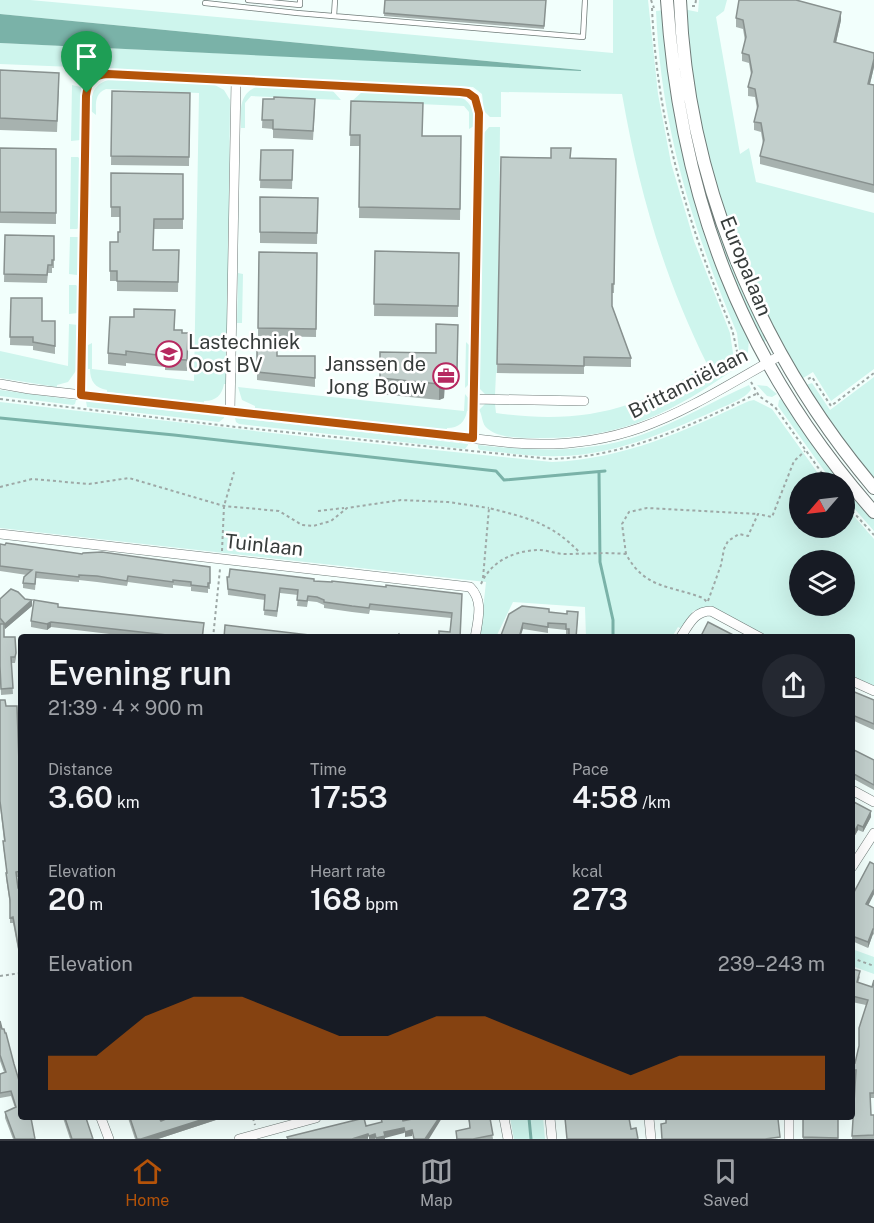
<!DOCTYPE html>
<meta charset="utf-8">
<style>
body{margin:0;font-family:"Public Sans",sans-serif;background:#242831;color:#f1f3f6;height:100vh;display:flex;flex-direction:column;font-size:22px;white-space:nowrap}
*{box-sizing:border-box;margin:0}
p{font-size:20px;color:#9ea1a6}
.icon{flex:none;width:33px;height:33px;fill:none;stroke:currentColor;stroke-width:2;stroke-linecap:round;stroke-linejoin:round}
.map{position:relative;flex:1;overflow:hidden}
.details{position:absolute;left:18px;top:634px;width:837px;height:486px;display:flex;flex-direction:column;background:#171b24;border-radius:6px;box-shadow:0 6px 24px #0002}
.details>*{flex:none}
.needle{width:39px;rotate:242deg}
.fabs{position:absolute;left:789px;top:472px;display:grid;gap:12px}
.fabs a{display:grid;place-items:center;width:66px;height:66px;border-radius:50%;background:#171b24;box-shadow:0 6px 24px #0002;font-size:30px}
.pin{position:absolute;display:grid;place-items:center;width:51px;height:51px;color:#fff;margin:-62px -26px;border-radius:50% 50% 50% 0;rotate:-45deg;box-shadow:0 0 6px #0007}
.pin .icon{rotate:45deg}
.round{display:grid;place-items:center;flex:none;width:63px;height:63px;border-radius:32px;background:#242831}
.head{display:flex;align-items:center;justify-content:space-between;height:102px;padding:0 30px}
h1{font-size:33px;font-weight:600;line-height:45px}
.figures{display:grid;grid-template-columns:repeat(3,1fr);gap:9px;height:102px;padding:6px 30px}
.figures div{display:grid;align-content:center}
.figures b{font-size:30px;font-weight:600}
.figures small{font-size:16px;font-weight:400}
.figures p{font-size:16px}
.chart{height:168px;padding:12px 30px}
.chart p{display:flex;justify-content:space-between}
.chart svg{width:100%;height:108px;margin-top:6px;fill:#b45309;opacity:.7}
.tabs{display:flex;justify-content:space-around;align-items:center;height:84px;border-top:2px solid #363941;background:#171b24;font-size:16px;color:#9ea1a6}
.tabs a{display:grid;justify-items:center;gap:3px}
.tabs .selected{color:#b45309}
.map>svg:first-child{display:block}
.green{fill:#cef5ed;fill-rule:evenodd}
.water{fill:#7ab2a8}
.lines{fill:none;stroke-linecap:round;stroke-linejoin:round}
.stream{stroke:#7ab2a8;stroke-width:3}
.service-casing{stroke:#6f7b78;stroke-width:6}
.minor-casing{stroke:#6f7b78;stroke-width:10}
.tertiary-casing{stroke:#6f7b78;stroke-width:14}
.path{stroke:#9ea8a6;stroke-width:2;stroke-dasharray:3 3;stroke-linecap:butt}
.service{stroke:#fff;stroke-width:4.5}
.minor{stroke:#fff;stroke-width:9}
.tertiary{stroke:#fff;stroke-width:12}
.wall{fill:#a7b2af}
.shaded-wall{fill:#88918f}
.building{fill:#c2cfcc;stroke:#88918f;stroke-width:1.5}
.route-casing{stroke:#fff;stroke-width:12}
.route{stroke:#b45309;stroke-width:8}
.labels{text-anchor:middle;dominant-baseline:central;stroke-width:5;stroke-linejoin:round;paint-order:stroke}
.street-label{font-size:20px;fill:#373c3b;stroke:#fff}
.poi-label{font-size:20px;fill:#373c3b;stroke:#fff;text-anchor:start}
</style>
<div class="map">
<svg width="874" height="1139" viewBox="0 0 874 1139">
<rect width="100%" height="100%" fill="#f2fffc"/>
<path class="green" d="M 0,0 L 30,0 L 613,53 L 613,0 L 648,0 L 658,94 L 671,163 L 694,241 L 730,333 L 733,353 L 739,366 C 672,413 620,440 535,438 C 520,438 499,438 488,429 C 481,424 483,415 479,410 L 485,404 L 495,404 L 496,413 C 578,425 639,411 707,364 C 663,275 639,191 622,94 L 501,92 L 501,117 L 490,117 L 484,111 L 482,94 L 473,87 L 94,69 C 86,70 82,75 73,75 L 73,67 L 0,64 L 0,43 L 581,70 L 0,14 Z
M 699,0 L 727,0 L 724,11 L 716,17 L 740,154 L 749,148 L 756,182 L 874,213 L 874,369 L 831,401 L 813,372 L 800,380 L 735,250 L 700,135 L 683,9 L 698,12 Z
M 664,10 L 672,84 L 749,339 L 748,352 L 743,360 L 739,351 L 737,333 C 692,227 661,127 656,11 Z
M 671,10 L 677,10 L 687,102 L 767,339 L 764,343 L 761,343 L 738,295 L 690,152 Z
M 108,80 L 213,84 L 224,90 L 230,100 L 227,384 L 224,384 C 222,395 216,401 204,401 L 204,403 L 107,392 L 107,390 C 95,388 90,381 90,369 L 88,369 L 88,345 L 92,343 L 92,369 L 194,381 L 199,93 L 106,89 C 94,94 96,104 96,115 L 91,111 C 91,96 92,85 108,80 Z
M 72,85 L 81,87 L 81,140 L 71,141 Z
M 256,87 L 332,90 L 341,100 L 251,96 L 245,103 L 245,128 L 241,128 C 241,111 238,95 256,87 Z
M 362,92 L 461,97 C 473,104 474,113 474,126 L 469,129 L 469,112 L 464,106 L 352,101 Z
M 489,127 L 500,127 L 497,373 L 496,373 L 495,395 L 485,394 L 479,388 L 484,133 Z
M 71,157 L 78,157 L 80,159 L 80,226 L 77,229 L 70,229 Z
M 70,237 L 78,237 L 80,240 L 79,272 L 77,275 L 69,274 Z
M 238,273 L 243,274 L 242,323 L 237,323 Z
M 69,285 L 76,285 L 79,288 L 78,313 L 69,314 Z
M 69,324 L 78,325 L 78,368 L 68,382 L 57,385 L 57,387 L 0,378 L 0,351 L 68,366 Z
M 466,342 L 470,346 L 470,383 L 465,388 Z
M 874,377 L 874,483 L 803,386 L 812,383 L 830,410 Z
M 749,385 L 751,389 C 748,398 722,407 712,412 C 664,433 616,454 563,456 C 535,457 508,453 480,450 L 478,448 L 478,445 C 534,451 587,454 641,435 C 678,422 713,401 749,385 Z
M 757,385 L 767,386 L 777,394 L 772,397 L 767,396 Z
M 238,387 L 464,411 L 465,394 L 469,399 L 469,411 L 467,411 C 465,422 459,428 447,428 L 447,430 L 255,408 L 255,406 L 242,400 Z
M 0,390 L 76,400 L 75,404 L 73,405 L 0,396 Z
M 783,398 L 874,517 L 874,531 L 845,498 L 844,483 L 833,483 L 778,406 L 779,400 Z
M 754,400 L 772,409 L 825,483 L 800,483 L 800,528 L 844,528 L 845,506 L 874,539 L 874,686 L 852,678 L 852,638 L 769,637 L 720,611 L 707,607 L 693,611 L 682,629 L 678,627 L 672,637 L 586,638 L 585,607 L 513,602 L 496,637 L 480,637 L 486,582 L 0,528 L 0,402 L 299,436 L 552,462 C 625,459 684,431 749,401 ZM 800,561 L 844,561 L 844,606 L 800,606 Z
M 86,401 L 224,417 L 224,418 L 219,422 L 87,407 Z
M 235,418 L 468,444 L 468,445 L 465,449 L 239,424 L 236,422 Z
M 852,949 L 874,957 L 874,974 L 852,966 Z
M 510,1118 L 543,1118 L 545,1139 L 514,1139 Z"/>
<path class="water" d="M 0,14 L 581,70 L 581,71 L 0,43 Z"/>
<g class="lines">
<path class="stream" d="M 0,418 L 174,435 L 496,471 L 504,480 L 605,471
M 599,472 L 600,562 L 613,620 L 613,638
M 529,1118 L 531,1139"/>
<g class="service-casing">
<path id="service" d="M 248,0 L 300,5 L 300,0
M 205,3 L 297,13 L 583,37 L 585,0
M 334,16 L 335,0"/>
</g>
<g class="minor-casing">
<path id="minor" d="M 0,384 L 29,389 L 513,443 C 628,452 687,408 781,355
M 81,395 L 86,96 L 88,85 L 93,77 L 108,74 L 460,92 L 468,93 L 475,98 L 479,113 L 473,438
M 474,399 L 584,401
M 230,411 L 236,81
M 0,534 L 470,587 C 484,601 478,619 475,638
M 680,638 C 689,625 694,611 711,611 L 761,638
M 852,681 L 874,691
M 852,790 L 874,802
M 852,867 L 874,833
M 101,1118 L 109,1139
M 504,1118 L 508,1139
M 550,1118 L 552,1139
M 649,1118 L 651,1139
M 789,1118 L 789,1139
M 239,1139 L 316,1118"/>
</g>
<g class="tertiary-casing">
<path id="tertiary" d="M 667,0 C 680,198 742,363 874,512
M 680,0 C 687,179 758,351 874,488"/>
</g>
<path class="path" d="M 651,0 L 654,8
M 692,6 L 695,6 L 696,0
M 652,8 C 657,122 687,222 731,327 C 736,340 735,353 743,366
M 808,379 L 812,377 L 831,406 L 874,373
M 751,382 L 759,396 L 775,407 L 829,483
M 0,399 L 236,427 L 551,459 C 626,457 692,425 758,393
M 0,487 L 32,479 L 89,484 L 129,478 L 224,506 L 279,511 L 302,525 L 313,526 L 331,521 L 347,508 L 401,500 L 448,502 L 489,508
M 844,502 L 874,535
M 318,511 L 344,508
M 222,551 L 224,506 L 234,472
M 626,554 L 622,524 L 629,512 L 647,508 L 758,514
M 483,578 L 489,508 C 528,518 552,523 580,553
M 481,584 C 491,561 514,551 538,550 C 547,550 556,554 565,554 C 586,554 605,552 626,554 C 645,589 669,585 703,598 L 708,603
M 708,601 L 721,565 L 724,549 L 728,541 L 739,534 L 748,536 L 758,514 L 772,517 L 794,461 L 805,451
M 213,638 L 220,569
M 852,958 L 874,966
M 0,976 L 21,973
M 253,1118 L 255,1125"/>
<use href="#service" class="service"/>
<use href="#minor" class="minor"/>
<use href="#tertiary" class="tertiary"/>
</g>
<path class="wall" d="M 385,0 L 546,0 L 544,29 L 384,16 Z
M 736,18 L 841,20 L 836,43 L 874,53 L 874,67 L 870,84 L 874,85 L 874,193 L 760,164 L 760,156 L 763,144 L 761,132 L 754,130 L 754,122 L 757,109 L 755,97 L 748,96 L 748,87 L 751,75 L 749,63 L 742,61 L 742,53 L 745,41 L 743,29 L 736,27 Z
M 0,70 L 59,84 L 57,132 L 0,130 Z
M 112,91 L 190,93 L 189,166 L 111,165 Z
M 263,99 L 315,107 L 313,140 L 273,138 L 273,129 L 262,128 Z
M 351,101 L 423,136 L 461,136 L 460,220 L 359,218 L 360,146 L 350,146 Z
M 0,148 L 56,149 L 56,224 L 0,223 Z
M 261,150 L 293,150 L 292,189 L 260,188 Z
M 501,157 L 616,159 L 614,293 L 612,293 L 612,306 L 631,358 L 631,367 L 584,366 L 584,374 L 497,373 Z
M 111,173 L 183,174 L 183,229 L 154,229 L 153,250 L 179,250 L 178,292 L 117,291 L 117,281 L 110,281 L 110,242 L 118,242 L 120,232 L 120,217 L 111,217 Z
M 260,197 L 318,198 L 317,244 L 260,243 Z
M 5,235 L 54,236 L 54,268 L 52,268 L 52,273 L 48,273 L 47,283 L 4,282 Z
M 375,251 L 459,253 L 458,317 L 374,316 Z
M 259,252 L 317,253 L 316,337 L 258,336 Z
M 11,298 L 42,321 L 55,321 L 55,354 L 33,350 L 33,346 L 10,345 Z
M 458,325 L 457,385 L 445,385 L 444,398 L 439,400 L 380,394 L 380,352 L 436,353 Z
M 175,330 L 182,333 L 188,333 L 187,371 L 165,370 L 165,367 L 126,363 L 126,366 L 108,364 L 108,353 Z
M 257,347 L 277,356 L 315,356 L 315,387 L 257,380 Z
M 0,544 L 210,583 L 210,589 L 208,589 L 208,593 L 191,591 L 191,587 L 173,585 L 173,588 L 128,582 L 127,586 L 97,582 L 79,580 L 79,582 L 36,578 L 35,590 L 23,588 L 23,583 L 27,575 L 0,571 Z
M 227,577 L 314,581 L 462,594 L 450,632 L 451,618 L 370,610 L 369,614 L 352,612 L 324,608 L 324,605 L 317,602 L 308,601 L 307,607 L 297,606 L 298,595 L 280,593 L 277,617 L 264,615 L 265,600 L 228,595 Z
M 0,599 L 32,606 L 5,629 L 4,627 L 4,637 L 16,658 L 15,663 L 11,663 L 13,694 L 1,695 L 0,672 Z
M 58,607 L 204,623 L 203,638 L 143,638 L 51,627 L 47,630 L 31,627 L 31,621 Z
M 549,612 L 578,617 L 576,638 L 569,638 L 569,635 L 566,635 L 566,630 L 548,628 L 548,633 L 523,629 L 509,614 Z
M 852,691 L 874,700 L 874,730 L 852,720 Z
M 0,700 L 6,706 L 21,805 L 21,877 L 17,877 L 18,888 L 21,888 L 21,955 L 19,955 L 13,923 L 10,923 L 10,905 L 6,878 L 6,873 L 7,873 L 3,846 L 3,841 L 4,841 L 0,806 Z
M 852,749 L 874,760 L 874,790 L 852,778 Z
M 852,801 L 871,817 L 863,832 L 858,830 L 854,837 L 852,836 Z
M 874,864 L 874,894 L 868,905 L 874,908 L 874,935 L 873,934 L 868,948 L 852,941 L 852,896 Z
M 852,969 L 860,977 L 858,983 L 872,987 L 874,980 L 874,1098 L 870,1098 L 871,1115 L 874,1115 L 874,1139 L 852,1139 L 856,1076 L 852,1076 L 852,1062 L 855,1063 L 859,1046 L 866,1005 L 852,1002 Z
M 0,1021 L 2,1029 L 14,1064 L 35,1139 L 13,1139 L 5,1118 L 5,1112 L 15,1108 L 11,1096 L 0,1098 L 0,1074 L 4,1072 L 0,1061 Z
M 63,1118 L 86,1118 L 93,1139 L 70,1139 Z
M 128,1118 L 159,1118 L 161,1121 L 165,1120 L 164,1118 L 219,1118 L 219,1119 L 158,1139 L 135,1139 Z
M 468,1118 L 490,1118 L 493,1139 L 456,1139 L 456,1131 L 470,1128 Z
M 803,1118 L 838,1118 L 838,1139 L 803,1139 Z"/>
<path class="shaded-wall" d="M 841,12 L 841,20 L 834,51 L 834,42 Z
M 874,59 L 874,67 L 868,92 L 868,84 Z
M 445,368 L 444,398 L 439,400 L 439,384 Z
M 32,600 L 32,606 L 5,629 L 5,624 Z
M 51,622 L 51,627 L 47,630 L 47,624 Z
M 523,623 L 523,629 L 520,638 L 519,638 Z
M 871,811 L 871,817 L 863,832 L 863,827 Z
M 858,825 L 858,830 L 854,837 L 854,832 Z
M 874,889 L 874,894 L 866,910 L 866,904 Z
M 873,929 L 873,934 L 868,948 L 868,942 Z
M 207,1118 L 219,1118 L 219,1119 L 158,1139 L 141,1139 Z
M 439,1118 L 442,1118 L 429,1139 L 425,1139 Z
M 404,1128 L 404,1133 L 385,1138 L 385,1139 L 376,1139 L 376,1138 L 384,1132 Z
M 412,1130 L 412,1136 L 405,1137 L 405,1132 Z
M 368,1134 L 368,1139 L 352,1139 Z
M 375,1134 L 375,1139 L 369,1139 L 369,1136 Z"/>
<path class="building" d="M 385,0 L 546,0 L 544,26 L 384,13 Z
M 739,0 L 796,0 L 841,12 L 834,42 L 874,53 L 874,59 L 868,84 L 874,85 L 874,185 L 760,156 L 764,140 L 761,123 L 754,122 L 758,106 L 755,89 L 748,87 L 752,72 L 749,55 L 742,53 L 746,37 L 743,20 L 736,18 Z
M 0,70 L 59,73 L 57,121 L 0,118 Z
M 112,91 L 190,93 L 189,157 L 111,156 Z
M 274,97 L 315,99 L 313,131 L 273,129 L 273,120 L 262,120 L 263,99 L 274,99 Z
M 351,101 L 423,103 L 422,136 L 461,136 L 460,209 L 359,207 L 360,135 L 350,135 Z
M 0,148 L 56,149 L 56,213 L 0,212 Z
M 551,148 L 571,148 L 570,158 L 616,159 L 614,284 L 612,284 L 612,306 L 631,358 L 584,357 L 584,366 L 497,364 L 501,157 L 551,158 Z
M 261,150 L 293,150 L 292,180 L 260,180 Z
M 111,173 L 183,174 L 183,219 L 154,219 L 153,250 L 179,250 L 178,282 L 117,281 L 117,271 L 110,271 L 110,242 L 118,242 L 118,232 L 120,232 L 120,207 L 111,207 Z
M 260,197 L 318,198 L 317,233 L 260,232 Z
M 5,235 L 54,236 L 54,260 L 52,260 L 52,265 L 48,265 L 47,275 L 4,274 Z
M 375,251 L 459,253 L 458,306 L 374,304 Z
M 259,252 L 317,253 L 316,329 L 258,328 Z
M 11,298 L 42,298 L 42,321 L 55,321 L 55,346 L 33,342 L 33,337 L 10,337 Z
M 134,309 L 175,310 L 174,330 L 182,330 L 182,333 L 188,333 L 187,360 L 165,359 L 165,356 L 126,351 L 126,355 L 108,353 L 110,317 L 134,317 Z
M 436,324 L 458,325 L 457,369 L 445,368 L 444,381 L 439,384 L 380,378 L 380,352 L 436,353 Z
M 257,347 L 277,348 L 277,356 L 315,356 L 315,378 L 257,372 Z
M 6,543 L 82,554 L 83,553 L 102,552 L 210,567 L 210,583 L 208,583 L 208,587 L 191,585 L 191,582 L 173,580 L 173,582 L 128,576 L 127,581 L 97,576 L 79,575 L 79,577 L 36,572 L 35,584 L 23,583 L 24,577 L 32,570 L 0,566 L 0,544 L 5,545 Z
M 230,569 L 314,579 L 314,581 L 332,582 L 332,581 L 386,587 L 386,585 L 462,594 L 460,638 L 439,638 L 439,631 L 450,632 L 452,613 L 370,604 L 369,608 L 352,606 L 324,602 L 324,600 L 317,597 L 308,596 L 307,601 L 297,600 L 298,590 L 280,588 L 277,611 L 264,610 L 265,595 L 228,589 L 227,577 L 229,577 Z
M 11,589 L 18,592 L 25,599 L 32,600 L 5,624 L 0,618 L 0,599 Z
M 34,600 L 58,604 L 58,607 L 204,623 L 202,638 L 194,638 L 51,622 L 47,624 L 31,621 Z
M 522,606 L 549,609 L 549,612 L 567,614 L 567,611 L 578,612 L 576,638 L 569,638 L 569,629 L 566,629 L 566,624 L 548,623 L 548,627 L 523,623 L 519,638 L 500,638 L 509,614 Z
M 708,622 L 739,638 L 700,638 Z
M 0,624 L 4,624 L 4,637 L 15,637 L 16,653 L 15,657 L 11,657 L 13,688 L 1,689 L 0,666 Z
M 225,625 L 335,638 L 224,638 Z
M 399,634 L 401,638 L 394,638 Z
M 343,635 L 368,638 L 342,638 Z
M 852,691 L 874,700 L 874,724 L 852,715 Z
M 0,700 L 5,700 L 6,706 L 17,706 L 20,792 L 21,805 L 21,871 L 16,872 L 18,888 L 21,888 L 21,949 L 19,950 L 13,917 L 10,918 L 10,900 L 6,873 L 7,873 L 3,841 L 5,841 L 0,801 Z
M 852,749 L 874,760 L 874,785 L 852,773 Z
M 852,801 L 871,811 L 863,827 L 858,825 L 854,832 L 852,831 Z
M 870,862 L 874,864 L 874,889 L 866,904 L 874,908 L 874,929 L 873,929 L 868,942 L 852,936 L 852,896 Z
M 852,969 L 860,971 L 857,982 L 872,987 L 874,980 L 874,1093 L 870,1093 L 871,1115 L 874,1115 L 874,1135 L 852,1136 L 856,1070 L 852,1070 L 852,1062 L 855,1063 L 859,1046 L 859,1028 L 868,1000 L 852,996 Z
M 0,1021 L 2,1029 L 4,1029 L 5,1033 L 6,1033 L 14,1064 L 21,1087 L 21,1118 L 31,1118 L 35,1139 L 15,1139 L 5,1112 L 16,1107 L 11,1091 L 0,1093 L 0,1074 L 6,1072 L 0,1055 Z
M 65,1118 L 86,1118 L 93,1139 L 72,1139 Z
M 130,1118 L 159,1118 L 161,1121 L 166,1119 L 166,1118 L 207,1118 L 141,1139 L 137,1139 Z
M 364,1118 L 366,1126 L 382,1122 L 381,1118 L 402,1118 L 403,1121 L 417,1118 L 439,1118 L 425,1139 L 414,1139 L 412,1130 L 405,1132 L 404,1128 L 384,1132 L 385,1136 L 376,1138 L 375,1134 L 369,1136 L 368,1134 L 352,1139 L 288,1139 L 287,1137 Z
M 469,1118 L 490,1118 L 493,1135 L 473,1139 L 457,1139 L 456,1131 L 470,1128 Z
M 565,1118 L 629,1118 L 631,1129 L 636,1128 L 638,1139 L 567,1139 Z
M 666,1118 L 773,1118 L 773,1119 L 778,1119 L 780,1137 L 765,1139 L 662,1139 L 661,1124 L 666,1123 Z
M 803,1118 L 838,1118 L 838,1138 L 803,1137 Z"/>
<g class="lines">
<g class="route-casing">
<path id="route" d="M 108,74 L 460,92 L 468,93 L 475,98 L 479,113 L 473,438 L 81,395 L 86,96 C 88,81 92,75 108,74 Z"/>
</g>
<use href="#route" class="route"/>
</g>
<defs>
<g id="school-ring" transform="scale(1.35)"><circle r="9.5" fill="#fff" stroke="#b62960" stroke-width="1.5"/><path d="M0-5L7-2L0 1L-7-2ZM-4 1L0 2.5L4 1V4Q0 6-4 4Z" fill="#b62960"/></g>
<g id="office-ring" transform="scale(1.35)"><circle r="9.5" fill="#fff" stroke="#b62960" stroke-width="1.5"/><path d="M-6-3h4V-5.5h4V-3h4V5H-6ZM-1-4.5V-3h2v-1.5ZM-6 0V1H6V0Z" fill="#b62960"/></g>
</defs>
<g fill-rule="evenodd">
<use href="#school-ring" x="169" y="354"/>
<use href="#office-ring" x="446" y="376"/>
</g>
<g class="labels">
<g class="street-label">
<text transform="translate(746 266) rotate(68)">Europalaan</text>
<text transform="translate(688 383) rotate(-27)">Brittanniëlaan</text>
<text transform="translate(264 545) rotate(6)">Tuinlaan</text>
</g>
<g class="poi-label">
<text x="188" y="342">Lastechniek<tspan x="188" dy="23">Oost BV</tspan></text>
<text x="426" y="364" text-anchor="end">Janssen de<tspan x="426" dy="23">Jong Bouw</tspan></text>
</g>
</g>
</svg>
<div class="fabs">
<a><svg class="needle" viewBox="-14 -14 28 28"><path d="M0-13l5 13h-10z" fill="#e53935"/><path d="M0 13l5-13h-10z" fill="#9ea1a6"/></svg></a>
<a><svg class="icon" aria-label="layers" viewBox="0 0 24 24"><path d="M12 4l9 5-9 5-9-5zM3 14l9 5 9-5"/></svg></a>
</div>
<div class="pin" style="left:87px;top:93px;background:#1e9e55"><svg class="icon" aria-label="arrive" viewBox="0 0 24 24"><path d="M6 21V4h12l-3 4 3 4H6"/></svg></div>
<section class="details">
<div class="head"><div><h1>Evening run</h1><p>21:39 · 4 × 900 m</p></div><a class="round"><svg class="icon" aria-label="share" viewBox="0 0 24 24"><path d="M12 15V3M7 8l5-5 5 5M5 13v7h14v-7"/></svg></a></div>
<div class="figures">
<div><p>Distance</p><b>3.60<small> km</small></b></div>
<div><p>Time</p><b>17:53</b></div>
<div><p>Pace</p><b>4:58<small> /km</small></b></div>
</div>
<div class="figures">
<div><p>Elevation</p><b>20<small> m</small></b></div>
<div><p>Heart rate</p><b>168<small> bpm</small></b></div>
<div><p>kcal</p><b>273</b></div>
</div>
<div class="chart"><p><span>Elevation</span>239–243 m</p>
<svg viewBox="0 0 160 44" preserveAspectRatio="none"><path d="M0 44V30L10 30L20 14L30 6L40 6L50 14L60 22L70 22L80 14L90 14L100 22L110 30L120 38L130 30L140 30L150 30L160 30V44z"/></svg>
</div>
</section>
</div>
<nav class="tabs">
<a class="selected"><svg class="icon" aria-label="home" viewBox="0 0 24 24"><path d="M3 11l9-7 9 7M6 9v11h12V9"/></svg>Home</a>
<a><svg class="icon" aria-label="map" viewBox="0 0 24 24"><path d="M3 6l6-2 6 2 6-2v14l-6 2-6-2-6 2zM9 4v14M15 6v14"/></svg>Map</a>
<a><svg class="icon" aria-label="saved" viewBox="0 0 24 24"><path d="M7 4h10v16l-5-4-5 4z"/></svg>Saved</a>
</nav>
